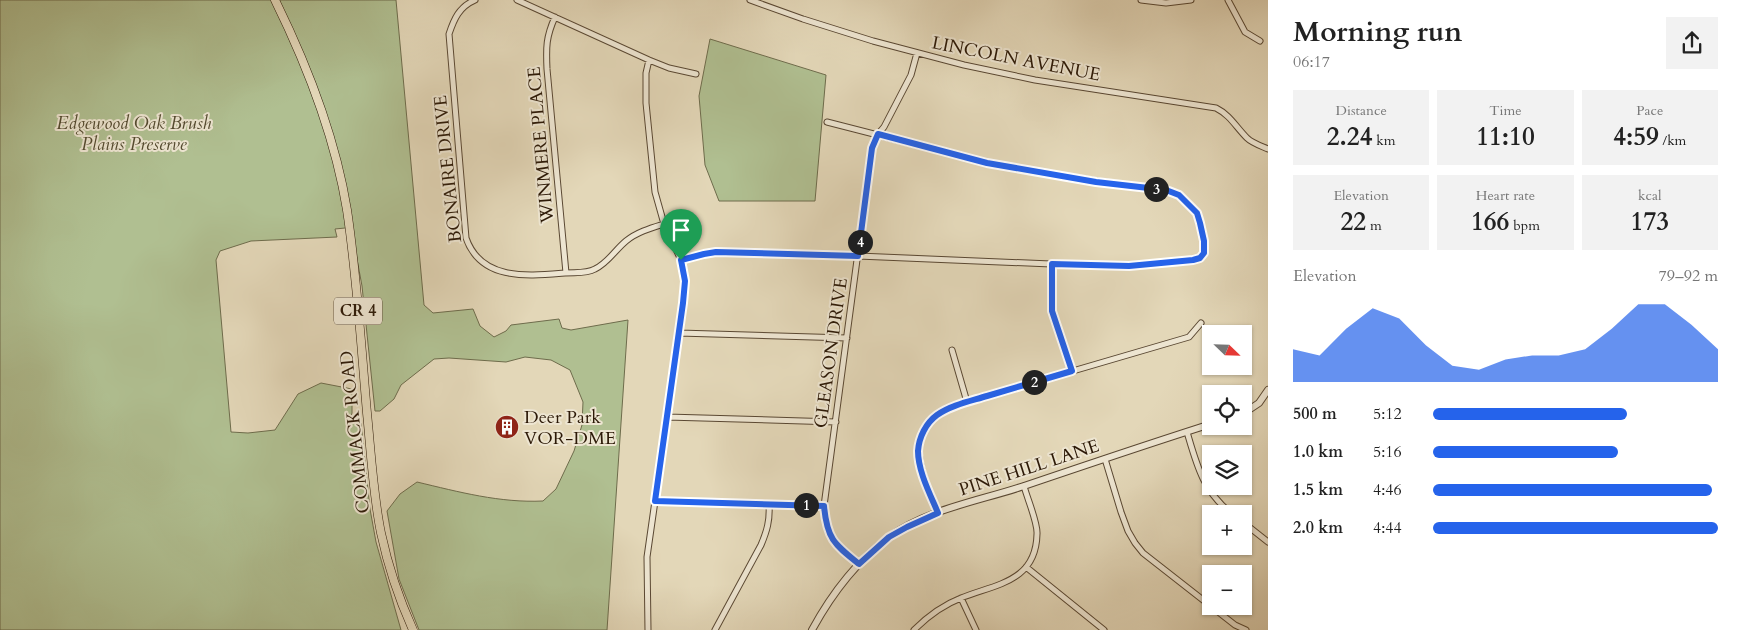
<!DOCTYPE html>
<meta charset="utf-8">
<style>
body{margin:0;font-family:Cardo,serif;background:#f2f2f2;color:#222;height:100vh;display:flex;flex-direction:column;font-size:19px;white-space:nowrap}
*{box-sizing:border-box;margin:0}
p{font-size:16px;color:#767676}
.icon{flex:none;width:28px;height:28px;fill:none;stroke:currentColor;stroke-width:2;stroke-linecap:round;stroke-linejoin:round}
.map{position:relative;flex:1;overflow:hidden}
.drawer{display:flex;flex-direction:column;background:#fff;width:475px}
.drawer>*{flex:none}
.needle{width:32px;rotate:113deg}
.fabs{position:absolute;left:1202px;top:325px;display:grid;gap:10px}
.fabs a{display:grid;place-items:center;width:50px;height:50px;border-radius:0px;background:#fff;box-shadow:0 1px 4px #0004;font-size:25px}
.pin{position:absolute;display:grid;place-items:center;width:42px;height:42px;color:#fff;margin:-51px -21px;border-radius:50% 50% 50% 0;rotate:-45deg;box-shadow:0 0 5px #0007}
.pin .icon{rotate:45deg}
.km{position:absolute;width:25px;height:25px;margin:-12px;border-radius:50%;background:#222;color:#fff;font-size:14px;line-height:25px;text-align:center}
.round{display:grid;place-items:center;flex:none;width:52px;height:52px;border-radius:0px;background:#f2f2f2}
.summary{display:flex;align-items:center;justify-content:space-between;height:85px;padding:0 25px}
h1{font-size:28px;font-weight:600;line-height:38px}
.metrics{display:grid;grid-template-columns:repeat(3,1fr);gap:8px;height:85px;padding:5px 25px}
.metrics div{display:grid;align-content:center;border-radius:0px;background:#f2f2f2;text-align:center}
.metrics b{font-size:25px;font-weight:600}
.metrics small{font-size:14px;font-weight:400}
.metrics p{font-size:14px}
.chart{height:140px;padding:10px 25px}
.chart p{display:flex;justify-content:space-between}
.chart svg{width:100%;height:90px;margin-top:5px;fill:#2563eb;opacity:.7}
ul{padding:0 25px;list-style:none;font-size:16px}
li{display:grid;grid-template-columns:80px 60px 1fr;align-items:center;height:38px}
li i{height:12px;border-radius:6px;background:#2563eb}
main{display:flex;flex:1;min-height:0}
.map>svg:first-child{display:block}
.green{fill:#b0bf91;stroke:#6e6c4c}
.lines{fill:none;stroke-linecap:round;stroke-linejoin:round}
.minor-casing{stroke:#5a4833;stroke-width:7}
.tertiary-casing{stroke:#5a4833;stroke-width:8}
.primary-casing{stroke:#2c1907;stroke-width:9}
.minor{stroke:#ede5d1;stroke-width:5}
.tertiary{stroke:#ede5d1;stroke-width:6}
.primary{stroke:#e3d7b8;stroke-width:8}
.route-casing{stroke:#fff;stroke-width:10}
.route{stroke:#2563eb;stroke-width:6}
.labels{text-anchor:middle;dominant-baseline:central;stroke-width:4;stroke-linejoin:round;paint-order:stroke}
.shield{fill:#ede5d1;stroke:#665644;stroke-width:1}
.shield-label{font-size:16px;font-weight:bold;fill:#2c1907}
.street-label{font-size:18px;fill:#2c1907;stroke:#ede5d1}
.park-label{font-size:18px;font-style:italic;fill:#544b30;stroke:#ede5d1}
.poi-label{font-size:18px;fill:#2c1907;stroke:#ede5d1;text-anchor:start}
</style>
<main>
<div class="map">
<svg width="1268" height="630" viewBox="0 0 1268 630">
<rect width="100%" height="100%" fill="#e3d7b8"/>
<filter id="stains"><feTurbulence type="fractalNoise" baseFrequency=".004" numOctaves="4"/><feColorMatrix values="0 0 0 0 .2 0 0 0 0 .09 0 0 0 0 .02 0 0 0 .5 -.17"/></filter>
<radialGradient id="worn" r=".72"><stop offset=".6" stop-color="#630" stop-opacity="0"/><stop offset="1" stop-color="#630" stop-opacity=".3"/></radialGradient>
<path class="green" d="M 0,0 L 396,0 L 424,305 L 433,313 L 473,309 L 480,326 L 494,337 L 506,331 L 511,325 L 559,319 L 562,328 L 571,330 L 628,320 L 607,630 L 419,630 L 399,579 L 387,511 L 400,494 L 417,482 C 459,492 500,503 543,501 L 556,489 L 574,451 L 582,425 L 583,402 L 570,370 L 551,360 L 525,357 L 506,362 L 449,358 L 434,359 L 401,385 L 394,399 L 380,411 L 375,411 L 362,286 L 352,232 L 345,228 L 335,229 L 337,237 L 251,241 L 220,251 L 216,260 L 231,432 L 248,433 L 275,430 L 298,394 L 321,383 L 352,389 L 352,413 L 349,423 L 361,423 L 370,509 L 376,542 L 401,630 L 0,630 Z
M 710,39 L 826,75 L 815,201 L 719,201 L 705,165 L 699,96 Z"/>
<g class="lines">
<g class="minor-casing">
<path id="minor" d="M 475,0 C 459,7 454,19 449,34 L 466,238 C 481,281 527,276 565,273 C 575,272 586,274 595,269 C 608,263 615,250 626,241 C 637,232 651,228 664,224
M 517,0 L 649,60 L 669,68 L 696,74
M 750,0 L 803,19 L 873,41 L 964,65 L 1035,80 L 1216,108 C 1230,115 1236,127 1247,138 C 1252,143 1261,146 1268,149
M 1141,0 L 1166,3 L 1191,0
M 1228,0 L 1245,32 L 1260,41
M 555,17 C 546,37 546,47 547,69 L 566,273
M 681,260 L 716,252 L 858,256 L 1098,266 L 1129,266 L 1193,260 L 1200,258 L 1204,253 L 1204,241 L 1200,223 L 1197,213 L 1179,195 L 1166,190 L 1096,181 L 987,163 L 827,122
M 1052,264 L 1052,311 L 1072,371
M 679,333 L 847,338
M 952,350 L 967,402
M 667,417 L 836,422
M 1187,432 C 1197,466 1203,491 1232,514
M 1105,459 L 1121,512 L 1128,531 L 1135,543 L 1143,553 L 1235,625 L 1246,630
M 655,501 L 824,506
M 938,513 C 926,483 902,437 939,414 C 947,408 957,406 967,402 L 1189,337 L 1201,323
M 1244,523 L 1268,542
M 859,564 C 834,545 827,539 824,506 L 872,148 L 878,134 L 884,127 L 911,75 L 917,53
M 1026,567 L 1104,630
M 961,598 L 976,630
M 648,630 L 647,557 L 679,333 L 685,281 L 681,260 L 664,224 L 655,192 L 646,103 L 646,73 L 649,60
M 715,630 L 761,545 C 767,531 770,520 769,505
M 914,630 C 928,616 943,605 961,598 C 996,584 1036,582 1037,534 C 1038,523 1027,498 1024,486"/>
</g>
<g class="tertiary-casing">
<path id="tertiary" d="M 1244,413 L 1259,403 L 1268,390
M 812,630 C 831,595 857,561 889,537 C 928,509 979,501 1024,486 C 1086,465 1148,444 1211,424"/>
</g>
<g class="primary-casing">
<path id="primary" d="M 275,0 C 308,67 335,136 347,210 C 357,277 361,345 367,413 C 371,453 373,494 381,533 C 388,566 399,599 413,630"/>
</g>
<use href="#minor" class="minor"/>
<use href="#tertiary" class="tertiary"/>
<use href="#primary" class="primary"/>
</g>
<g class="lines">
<g class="route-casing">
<path id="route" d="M 878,134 L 987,163 L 1096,182 L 1166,190 L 1179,195 L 1197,213 L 1200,223 L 1204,241 L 1204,253 L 1200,258 L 1193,260 L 1129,266 L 1052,264 L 1052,311 L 1072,371 C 1044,379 1015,388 987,396 C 971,401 951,405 937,415 C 926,423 919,437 918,451 C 918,471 930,494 938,513 L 907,527 L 889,537 L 859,564 C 834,544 827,539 824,506 L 655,501 L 683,303 L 685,281 L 681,260 L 704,254 L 716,252 L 858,256 L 872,148 Z"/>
</g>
<use href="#route" class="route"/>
</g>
<defs>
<g id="building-disc" transform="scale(1.25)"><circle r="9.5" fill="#8f2418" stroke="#ede5d1"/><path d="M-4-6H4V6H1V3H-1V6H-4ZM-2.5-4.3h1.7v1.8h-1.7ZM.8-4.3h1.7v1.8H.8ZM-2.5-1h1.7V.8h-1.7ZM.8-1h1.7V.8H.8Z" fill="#fff"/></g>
</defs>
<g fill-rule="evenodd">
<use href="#building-disc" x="507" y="427"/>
</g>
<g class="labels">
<rect class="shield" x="334" y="297.5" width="48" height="27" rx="4"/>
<g class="shield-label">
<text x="358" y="311">CR 4</text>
</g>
<g class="street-label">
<text transform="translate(1016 59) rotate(11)">LINCOLN AVENUE</text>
<text transform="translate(541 145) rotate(-95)">WINMERE PLACE</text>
<text transform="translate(448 169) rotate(-96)">BONAIRE DRIVE</text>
<text transform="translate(831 353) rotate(-82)">GLEASON DRIVE</text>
<text transform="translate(355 432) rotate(-96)">COMMACK ROAD</text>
<text transform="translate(1029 468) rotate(-18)">PINE HILL LANE</text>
</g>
<g class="park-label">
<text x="134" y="123">Edgewood Oak Brush<tspan x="134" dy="21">Plains Preserve</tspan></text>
</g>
<g class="poi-label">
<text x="524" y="417">Deer Park<tspan x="524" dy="21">VOR-DME</tspan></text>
</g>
</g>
<rect width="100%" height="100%" filter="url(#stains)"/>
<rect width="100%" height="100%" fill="url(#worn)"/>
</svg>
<div class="fabs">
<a><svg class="needle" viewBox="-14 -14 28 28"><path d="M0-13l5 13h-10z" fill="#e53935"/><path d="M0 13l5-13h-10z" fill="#767676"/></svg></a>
<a><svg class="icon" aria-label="locate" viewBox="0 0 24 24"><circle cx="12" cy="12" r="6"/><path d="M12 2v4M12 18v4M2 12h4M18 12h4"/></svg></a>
<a><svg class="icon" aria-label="layers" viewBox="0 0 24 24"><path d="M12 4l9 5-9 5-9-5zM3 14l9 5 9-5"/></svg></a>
<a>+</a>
<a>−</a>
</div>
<div class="pin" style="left:681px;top:260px;background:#1e9e55"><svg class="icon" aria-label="arrive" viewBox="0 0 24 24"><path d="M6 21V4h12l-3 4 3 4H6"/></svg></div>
<b class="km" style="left:806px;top:505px">1</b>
<b class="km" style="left:1034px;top:382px">2</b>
<b class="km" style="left:1156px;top:189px">3</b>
<b class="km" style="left:860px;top:242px">4</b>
</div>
<section class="drawer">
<div class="summary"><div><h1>Morning run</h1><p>06:17</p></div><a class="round"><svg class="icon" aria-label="share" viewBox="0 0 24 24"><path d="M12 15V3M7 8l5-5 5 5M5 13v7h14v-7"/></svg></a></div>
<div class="metrics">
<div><p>Distance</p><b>2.24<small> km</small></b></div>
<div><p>Time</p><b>11:10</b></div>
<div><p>Pace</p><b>4:59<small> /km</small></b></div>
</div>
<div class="metrics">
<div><p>Elevation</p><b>22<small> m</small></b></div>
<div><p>Heart rate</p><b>166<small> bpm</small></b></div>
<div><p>kcal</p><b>173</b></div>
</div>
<div class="chart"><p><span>Elevation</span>79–92 m</p>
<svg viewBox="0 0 160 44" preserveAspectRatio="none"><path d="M0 44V28L10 31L20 18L30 8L40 13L50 26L60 36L70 38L80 33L90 31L100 31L110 28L120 18L130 6L140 6L150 16L160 28V44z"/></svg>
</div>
<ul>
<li><b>500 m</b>5:12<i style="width:68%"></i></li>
<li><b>1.0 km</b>5:16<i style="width:65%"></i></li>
<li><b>1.5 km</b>4:46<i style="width:98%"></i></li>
<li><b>2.0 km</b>4:44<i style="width:100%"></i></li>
</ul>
</section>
</main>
